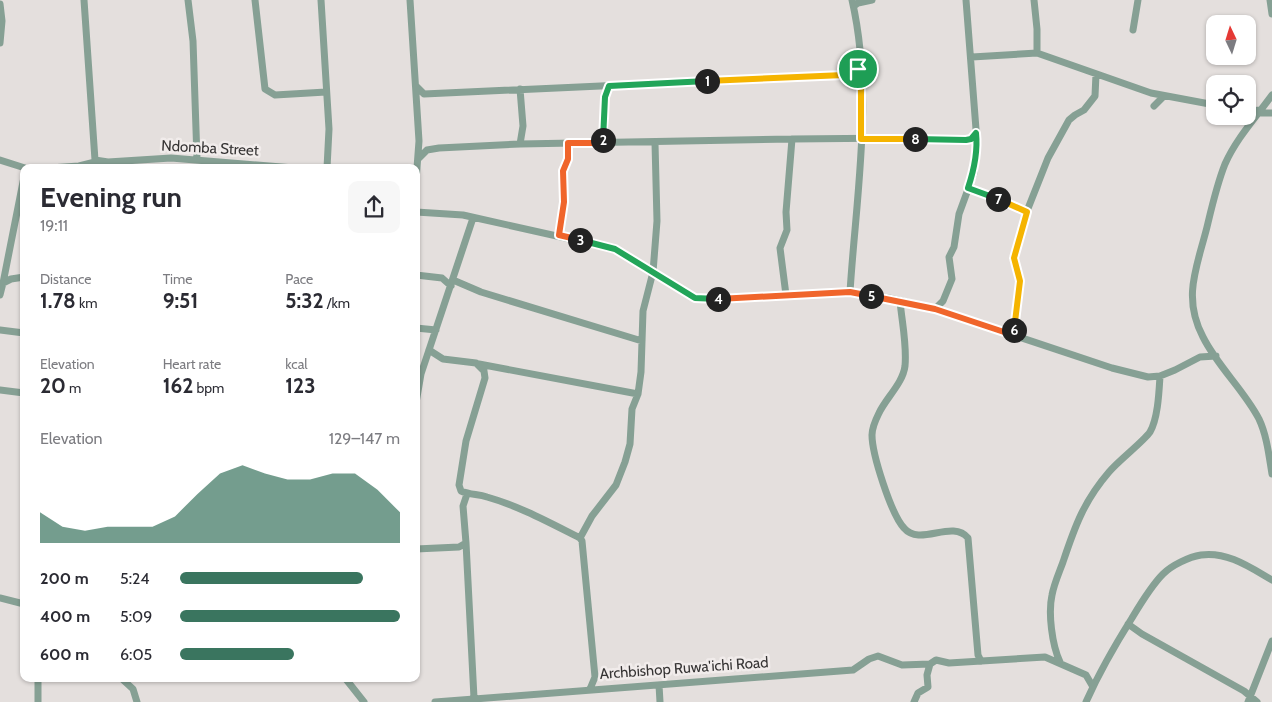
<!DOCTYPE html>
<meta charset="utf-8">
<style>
body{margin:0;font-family:Cabin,sans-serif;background:#f7f7f7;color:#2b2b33;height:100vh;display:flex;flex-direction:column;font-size:19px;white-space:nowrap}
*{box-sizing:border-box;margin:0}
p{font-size:16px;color:#7c7c81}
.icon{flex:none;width:28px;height:28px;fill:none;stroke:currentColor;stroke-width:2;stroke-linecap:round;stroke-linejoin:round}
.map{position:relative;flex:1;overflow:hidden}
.drawer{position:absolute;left:20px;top:164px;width:400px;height:518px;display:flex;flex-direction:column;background:#fff;border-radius:10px;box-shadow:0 1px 4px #0004}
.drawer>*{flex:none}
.needle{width:32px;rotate:356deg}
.controls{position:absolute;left:1206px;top:15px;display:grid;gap:10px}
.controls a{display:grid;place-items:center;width:50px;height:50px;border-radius:10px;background:#fff;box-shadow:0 1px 4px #0004;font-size:25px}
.pin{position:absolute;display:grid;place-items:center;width:42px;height:42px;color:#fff;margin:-21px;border:2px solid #fff;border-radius:50%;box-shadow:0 1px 5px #0007}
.km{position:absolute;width:25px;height:25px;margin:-12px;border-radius:50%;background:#222;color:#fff;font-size:14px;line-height:25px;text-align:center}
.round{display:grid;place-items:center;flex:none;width:52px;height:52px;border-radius:10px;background:#f7f7f7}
.head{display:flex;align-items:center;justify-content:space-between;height:85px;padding:0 20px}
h1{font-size:28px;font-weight:700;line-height:38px}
.stats{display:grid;grid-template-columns:repeat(3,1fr);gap:8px;height:85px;padding:5px 20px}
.stats div{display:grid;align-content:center}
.stats b{font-size:21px;font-weight:700}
.stats small{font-size:14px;font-weight:400}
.stats p{font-size:14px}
.chart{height:140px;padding:10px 20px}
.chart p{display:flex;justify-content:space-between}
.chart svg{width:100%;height:90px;margin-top:5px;fill:#3a755f;opacity:.7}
ul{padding:0 20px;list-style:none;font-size:16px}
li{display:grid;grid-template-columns:80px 60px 1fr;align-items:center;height:38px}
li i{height:12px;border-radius:6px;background:#3a755f}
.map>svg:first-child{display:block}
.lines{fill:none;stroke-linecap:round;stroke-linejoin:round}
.minor{stroke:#86a094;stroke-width:7}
.split-1-casing{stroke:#fff;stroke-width:10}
.split-2-casing{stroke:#fff;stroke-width:10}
.split-3-casing{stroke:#fff;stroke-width:10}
.split-4-casing{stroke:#fff;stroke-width:10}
.split-5-casing{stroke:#fff;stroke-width:10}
.split-6-casing{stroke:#fff;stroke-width:10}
.split-7-casing{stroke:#fff;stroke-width:10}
.split-8-casing{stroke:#fff;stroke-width:10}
.split-9-casing{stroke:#fff;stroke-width:10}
.split-1{stroke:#f5b400;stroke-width:6}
.split-2{stroke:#22a559;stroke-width:6}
.split-3{stroke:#f0652b;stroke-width:6}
.split-4{stroke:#22a559;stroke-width:6}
.split-5{stroke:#f0652b;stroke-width:6}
.split-6{stroke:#f0652b;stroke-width:6}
.split-7{stroke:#f5b400;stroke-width:6}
.split-8{stroke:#22a559;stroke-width:6}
.split-9{stroke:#f5b400;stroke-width:6}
.labels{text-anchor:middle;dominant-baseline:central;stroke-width:5;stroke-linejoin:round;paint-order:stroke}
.street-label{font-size:15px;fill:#363434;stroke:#f1eceb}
</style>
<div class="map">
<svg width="1272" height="702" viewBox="0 0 1272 702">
<rect width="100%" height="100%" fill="#e4dfdd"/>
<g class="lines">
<path class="minor" d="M 84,0 L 95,160 L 94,168
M 188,0 L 193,41 L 197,159
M 255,0 L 265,89 L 275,95 L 326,92
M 321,0 L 329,129 L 327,168
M 410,0 L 419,141 L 416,181
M 1034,0 L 1037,29 L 1037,53
M 1270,0 L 1272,14
M 0,4 L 2,21 L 0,43
M 854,6 L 858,3 L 872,0
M 1133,30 L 1138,0
M 972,57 L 1037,53 L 1151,93 L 1215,105
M 416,86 L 424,94 L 844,75 L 858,69 L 861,62
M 520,89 L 523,126 L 520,144
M 1272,95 C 1256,117 1236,139 1225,164 C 1217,184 1212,206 1207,227 C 1197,267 1182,297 1203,337 C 1218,367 1244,390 1259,419 C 1267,436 1269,456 1272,474
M 1154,106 L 1164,96
M 1248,111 L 1261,110
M 1259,113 L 1272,113
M 602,143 L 605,138 L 605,97 L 609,86
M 419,158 L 427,150 L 439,148 L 520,144 L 792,139 L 899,138 L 967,140 L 971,139 L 976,133
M 0,160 L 25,168
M 95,160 L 108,162 L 171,158 L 294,168
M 50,168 L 79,166 L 95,162
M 968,188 L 1027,211
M 416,212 L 463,215 L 615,249 L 695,298 L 723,299 L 850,292 L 889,298 L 935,309 L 1112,368 L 1148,377 L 1160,376 L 1175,370 L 1200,357 L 1216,356
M 559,235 L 564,202 L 563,171 L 568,159 L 568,143
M 416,275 L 442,278 L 451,286
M 453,280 L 481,292 L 642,341
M 3,283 L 24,177
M 850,292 C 856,196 874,96 852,0
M 0,295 L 3,283 L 11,279 L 24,277
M 786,295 L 780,248 L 787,230 L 786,212 L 792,139
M 900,301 C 902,323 907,344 905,366 C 903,383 886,398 879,413 C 876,419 872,428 872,435 C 872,454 891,514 904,528 C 920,547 952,519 968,538 L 978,655 L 981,661
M 935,309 L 943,301 L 952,279 L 949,257 L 954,247 L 959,214 L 974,173 L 977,142 L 966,0
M 416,328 L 436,330
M 0,330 L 24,333
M 1013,335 L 1020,281 L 1013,258 L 1027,211 L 1048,158 L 1069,120 L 1075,115 L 1084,110 L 1095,96 L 1096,74
M 429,350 L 443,359 L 476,363 L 484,371 L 485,378 L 466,441 L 459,485 L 461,491 C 470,495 478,494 487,497 C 519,506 550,523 580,538 L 582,541 L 595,677 L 590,689
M 479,364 L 638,394
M 0,390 L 24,393
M 416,403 L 421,374 L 473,218
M 580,538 L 592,516 L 616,485 L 625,462 L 630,444 L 632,409 L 638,394 L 641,372 L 643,311 L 653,272 L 657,221 L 655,143
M 466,543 L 474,698
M 416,549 L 459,547 L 466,543 L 463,506 L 467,494
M 0,598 L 24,604
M 1128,624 L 1142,634 L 1244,691 L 1257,702
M 1060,662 C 1052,645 1048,613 1052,595 C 1054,584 1059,573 1063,562 C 1075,526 1084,501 1109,472 C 1119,460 1143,442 1150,432 C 1158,418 1159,392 1160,376
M 38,678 L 38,702
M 121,678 L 133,689 L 137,702
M 345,678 L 364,702
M 659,685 L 660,702
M 435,702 L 853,670 L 869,659 L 878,656 L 902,665 L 930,664
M 914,702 L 918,693 L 928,687 L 927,675 L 930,664 L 936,660 L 949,663 L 1045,657 L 1086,675 L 1093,687
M 1086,702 C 1099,673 1115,645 1132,618 C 1141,603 1151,586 1163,574 C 1172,565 1189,557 1201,555 C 1227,551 1251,568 1272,580
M 1248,702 L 1272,641"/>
</g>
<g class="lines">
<g class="split-1-casing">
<path id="split-1" d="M 707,81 L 844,75 L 858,69"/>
</g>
<g class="split-2-casing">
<path id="split-2" d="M 603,140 L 605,97 L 609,86 L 707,81"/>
</g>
<g class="split-3-casing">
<path id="split-3" d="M 580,240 L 559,235 L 564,202 L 563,171 L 568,159 L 568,143 L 602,143 L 603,140"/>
</g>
<g class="split-4-casing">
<path id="split-4" d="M 580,240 L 615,249 L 695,298 L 718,299"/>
</g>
<g class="split-5-casing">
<path id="split-5" d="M 718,299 L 850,292 L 871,296"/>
</g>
<g class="split-6-casing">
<path id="split-6" d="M 871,296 L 935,309 L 1013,335 L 1014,330"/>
</g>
<g class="split-7-casing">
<path id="split-7" d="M 998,199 L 1027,212 L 1014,258 L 1020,281 L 1014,330"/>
</g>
<g class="split-8-casing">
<path id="split-8" d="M 915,139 L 966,140 L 971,139 L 976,133 C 978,151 974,170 968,188 L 998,199"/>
</g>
<g class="split-9-casing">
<path id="split-9" d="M 858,69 L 861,62 L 861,139 L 915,139"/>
</g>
<use href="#split-1" class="split-1"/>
<use href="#split-2" class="split-2"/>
<use href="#split-3" class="split-3"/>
<use href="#split-4" class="split-4"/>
<use href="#split-5" class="split-5"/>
<use href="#split-6" class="split-6"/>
<use href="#split-7" class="split-7"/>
<use href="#split-8" class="split-8"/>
<use href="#split-9" class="split-9"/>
</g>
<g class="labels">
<g class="street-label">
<text transform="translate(210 148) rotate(3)">Ndomba Street</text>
<text transform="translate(684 668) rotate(-4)">Archbishop Ruwa'ichi Road</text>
</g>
</g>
</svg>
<div class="controls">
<a><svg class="needle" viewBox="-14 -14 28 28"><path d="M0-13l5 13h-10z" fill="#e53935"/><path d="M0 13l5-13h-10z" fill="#7c7c81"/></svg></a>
<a><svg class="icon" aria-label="locate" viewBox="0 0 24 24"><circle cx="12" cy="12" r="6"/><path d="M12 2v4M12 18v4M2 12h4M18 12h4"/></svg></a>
</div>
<div class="pin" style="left:858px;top:69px;background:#1e9e55"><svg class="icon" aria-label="arrive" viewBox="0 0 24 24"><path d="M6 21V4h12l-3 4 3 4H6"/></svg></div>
<b class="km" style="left:707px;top:81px">1</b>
<b class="km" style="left:603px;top:140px">2</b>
<b class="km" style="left:580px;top:240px">3</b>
<b class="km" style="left:718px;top:299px">4</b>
<b class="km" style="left:871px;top:296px">5</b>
<b class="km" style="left:1014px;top:330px">6</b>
<b class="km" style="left:998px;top:199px">7</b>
<b class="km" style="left:915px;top:139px">8</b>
<section class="drawer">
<div class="head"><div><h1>Evening run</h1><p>19:11</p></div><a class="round"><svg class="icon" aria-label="share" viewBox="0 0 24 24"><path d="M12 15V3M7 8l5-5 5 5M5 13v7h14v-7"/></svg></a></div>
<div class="stats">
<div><p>Distance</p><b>1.78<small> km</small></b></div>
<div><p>Time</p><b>9:51</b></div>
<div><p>Pace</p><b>5:32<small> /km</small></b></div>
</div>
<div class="stats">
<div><p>Elevation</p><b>20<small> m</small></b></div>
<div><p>Heart rate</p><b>162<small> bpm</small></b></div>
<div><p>kcal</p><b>123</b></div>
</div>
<div class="chart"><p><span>Elevation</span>129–147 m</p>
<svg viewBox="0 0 160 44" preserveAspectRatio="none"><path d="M0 44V29L10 36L20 38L30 36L40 36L50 36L60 31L70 20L80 10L90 6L100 10L110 13L120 13L130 10L140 10L150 18L160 29V44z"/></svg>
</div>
<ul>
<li><b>200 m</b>5:24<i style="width:83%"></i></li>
<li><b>400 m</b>5:09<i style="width:100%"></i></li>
<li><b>600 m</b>6:05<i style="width:52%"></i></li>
</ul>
</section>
</div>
